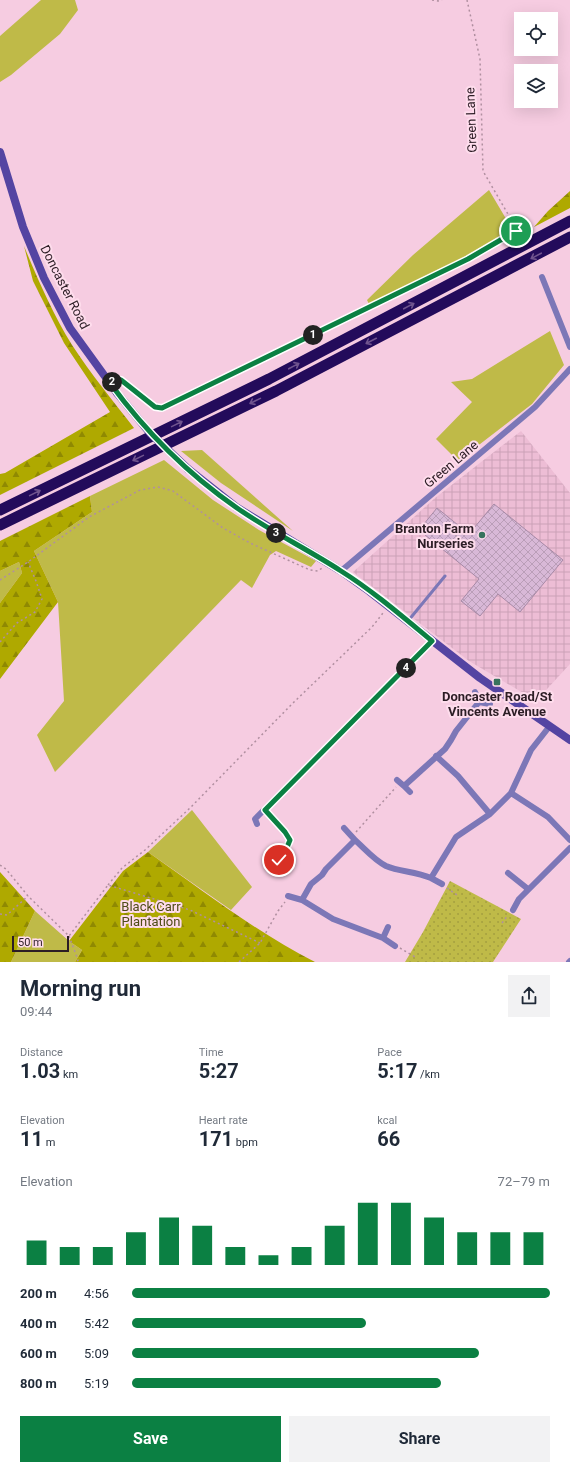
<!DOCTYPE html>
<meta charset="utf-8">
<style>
body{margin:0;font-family:Roboto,sans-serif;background:#f2f2f3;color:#1f2937;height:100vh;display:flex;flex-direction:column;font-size:15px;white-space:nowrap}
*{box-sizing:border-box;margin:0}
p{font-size:13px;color:#747a83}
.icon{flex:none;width:22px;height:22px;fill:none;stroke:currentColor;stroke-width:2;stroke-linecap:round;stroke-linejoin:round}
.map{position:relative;height:962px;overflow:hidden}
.panel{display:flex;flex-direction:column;background:#fff;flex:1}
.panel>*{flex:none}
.fabs{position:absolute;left:514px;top:12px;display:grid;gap:8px}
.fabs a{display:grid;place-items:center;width:44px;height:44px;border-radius:0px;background:#fff;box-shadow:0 4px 16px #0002;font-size:20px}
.scale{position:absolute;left:12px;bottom:10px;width:57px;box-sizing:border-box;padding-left:4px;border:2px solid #2c1d25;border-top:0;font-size:11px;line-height:14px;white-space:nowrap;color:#2c1d25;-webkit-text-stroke:3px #fedcec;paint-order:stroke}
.pin{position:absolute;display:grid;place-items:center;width:34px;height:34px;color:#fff;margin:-17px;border:2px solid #fff;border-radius:50%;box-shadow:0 1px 4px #0007}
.km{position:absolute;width:20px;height:20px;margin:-10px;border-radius:50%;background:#222;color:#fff;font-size:11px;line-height:20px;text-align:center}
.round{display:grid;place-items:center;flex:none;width:42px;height:42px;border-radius:0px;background:#f2f2f3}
.head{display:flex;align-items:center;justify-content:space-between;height:68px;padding:0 20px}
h1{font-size:22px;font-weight:700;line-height:30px}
.stats{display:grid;grid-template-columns:repeat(3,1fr);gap:6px;height:68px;padding:4px 20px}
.stats div{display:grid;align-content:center}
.stats b{font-size:20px;font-weight:700}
.stats small{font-size:11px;font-weight:400}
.stats p{font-size:11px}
.chart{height:112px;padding:8px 20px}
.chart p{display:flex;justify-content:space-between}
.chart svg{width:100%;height:72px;margin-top:4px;stroke:#0b8043;stroke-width:6}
.action{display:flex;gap:8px;margin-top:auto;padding:8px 20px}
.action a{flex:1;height:46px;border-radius:0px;background:#0b8043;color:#fff;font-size:16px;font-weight:700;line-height:46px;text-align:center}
.action a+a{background:#f2f2f3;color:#1f2937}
ul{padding:0 20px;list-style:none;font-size:13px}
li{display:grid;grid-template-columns:64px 48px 1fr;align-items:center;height:30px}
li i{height:10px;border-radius:5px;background:#0b8043}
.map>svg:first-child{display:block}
.industrial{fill:url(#industrial-grid)}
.grass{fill:#bfba48}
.forest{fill:url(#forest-firs)}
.park{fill:url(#park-dots)}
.building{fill:url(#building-cross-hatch);stroke:#a789a6}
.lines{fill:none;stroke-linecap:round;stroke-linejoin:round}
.path{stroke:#b08fa0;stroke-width:1.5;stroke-dasharray:2 3;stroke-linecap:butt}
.service{stroke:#7c77b7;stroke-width:3}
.minor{stroke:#7c77b7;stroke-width:6}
.secondary{stroke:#5444a2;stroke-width:8}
.motorway{stroke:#230b5b;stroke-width:11}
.secondary-bridge{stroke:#5444a2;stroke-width:8}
.oneway{stroke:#70548e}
.route-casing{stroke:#fff;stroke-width:8}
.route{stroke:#0b8043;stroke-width:5}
.poi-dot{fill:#38735d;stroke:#fedcec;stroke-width:1.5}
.labels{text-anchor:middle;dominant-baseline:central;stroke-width:4;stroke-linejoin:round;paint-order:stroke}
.street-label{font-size:13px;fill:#2c1d25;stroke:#fedcec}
.poi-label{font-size:13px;font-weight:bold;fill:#2c1d25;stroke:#fedcec;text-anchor:end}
.park-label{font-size:13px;fill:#4f4c17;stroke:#fedcec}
</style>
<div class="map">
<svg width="570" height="962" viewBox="0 0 570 962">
<defs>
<pattern id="industrial-grid" width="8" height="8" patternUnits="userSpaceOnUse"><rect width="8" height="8" fill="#edbdd5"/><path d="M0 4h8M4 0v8" fill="none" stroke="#cba2b7"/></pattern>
<pattern id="forest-firs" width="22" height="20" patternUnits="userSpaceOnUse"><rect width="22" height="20" fill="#afa900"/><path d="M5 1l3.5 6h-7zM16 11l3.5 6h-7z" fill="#8f8902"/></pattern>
<pattern id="park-dots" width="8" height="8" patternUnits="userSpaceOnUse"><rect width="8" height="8" fill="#bfba48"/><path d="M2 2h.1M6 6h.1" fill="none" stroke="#a49f3f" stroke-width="1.8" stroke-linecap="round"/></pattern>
<pattern id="building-cross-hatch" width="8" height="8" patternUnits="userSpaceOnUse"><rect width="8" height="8" fill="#d8b8d7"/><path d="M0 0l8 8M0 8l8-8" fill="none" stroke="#ba9eb8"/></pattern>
</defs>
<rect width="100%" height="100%" fill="#f6cce1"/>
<path class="industrial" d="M 521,431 L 570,493 L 570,664 L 537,700 L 530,697 L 469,661 L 353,572 L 435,498 Z"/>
<path class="grass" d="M 41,0 L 75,0 L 78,10 L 60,34 L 11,75 L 0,82 L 0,36 Z
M 489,190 L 512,229 L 509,233 L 467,257 L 369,304 L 367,300 L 413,255 Z
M 550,331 L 564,365 L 532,404 L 458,461 L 436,439 L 472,402 L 451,382 L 472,379 Z
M 202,450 L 293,531 L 221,483 L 181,451 Z
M 164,460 L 213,500 L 259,530 L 316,561 L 311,567 L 276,551 L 270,555 L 252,588 L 241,580 L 55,772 L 37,735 L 64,701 L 58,602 L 34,551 L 92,512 L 90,496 Z
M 19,562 L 22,573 L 0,603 L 0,571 Z
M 192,810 L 252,887 L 231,910 L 148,852 Z
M 35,911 L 69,941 L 82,950 L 75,962 L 11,962 Z"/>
<path class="forest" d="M 570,191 L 570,208 L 534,227 L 548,211 Z
M 24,246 C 38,280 53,314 72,345 C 91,374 113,401 134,428 L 0,495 L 0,474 L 5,473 L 110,412 L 64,343 L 33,281 Z
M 90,496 L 92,512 L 34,551 L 58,602 L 0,679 L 0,603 L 22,573 L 19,562 L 0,571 L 0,541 Z
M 148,852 C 202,890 256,932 315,962 L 75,962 L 82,950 L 69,941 L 123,871 Z
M 0,872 L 35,911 L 11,962 L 0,962 Z"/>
<path class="park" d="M 450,881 L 521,919 L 493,962 L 405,962 L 423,932 Z"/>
<path class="building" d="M 494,504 L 563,560 L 520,612 L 498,594 L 480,616 L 461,601 L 479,579 L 419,530 L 437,508 L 469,534 Z"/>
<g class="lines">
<path class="path" d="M 432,0 L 438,1 L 442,0
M 117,379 L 121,380 L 155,407 L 162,408 L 468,259 L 516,231 L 516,228 L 483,171 L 480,59 L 467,0
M 0,580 L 28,562 L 89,517 L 140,490 L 158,487 L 173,491 L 223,528 L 250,543 L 310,570 L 318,571 L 322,568
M 0,642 L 17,623 L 35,612 L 42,599 L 36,581 L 28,562
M 356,832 L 396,787
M 0,865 L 6,869 L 28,896 L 69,936 L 108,885 L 190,910 L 260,943
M 108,885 L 122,868 L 145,850 L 190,808 L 293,703 L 372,627 L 383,613 L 385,613
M 447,888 L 457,895
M 0,914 L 7,915 L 28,896
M 502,923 L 508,915
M 69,936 L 78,960 L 77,962
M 400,948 L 415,957
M 239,962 L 260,943 L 278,911 L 285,902"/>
<path class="service" d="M 408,621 L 445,576
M 265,810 L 285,832 L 290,840 L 285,853 L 279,860"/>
<path class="minor" d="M 542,277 L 570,347
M 341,571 L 535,407 L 570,369
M 475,692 L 479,702
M 436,756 L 458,776 L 490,814
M 397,780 L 404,786
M 410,792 L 404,786 L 445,749 L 451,740 L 456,731 L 479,702 L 490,704
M 511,793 L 548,817 L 570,840
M 257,824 L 255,819 L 432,641
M 344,828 L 355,840
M 508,873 L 528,889
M 431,878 L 442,884
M 288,896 L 302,900
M 513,910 L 519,899 L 570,848
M 383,938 L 388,927
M 395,946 L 383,938 L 333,919 L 302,900 L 311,884 L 322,875 L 326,869 L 355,840 C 365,849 374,860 386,866 C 400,872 415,871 431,878 L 456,837 L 490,814 L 511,793 L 531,750 L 549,727
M 569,962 L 570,961"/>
<path class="secondary" d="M 0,152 L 23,227 L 44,278 L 70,328 L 117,393
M 188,469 L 236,507 L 341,571 L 369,591 L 480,678 L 570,740"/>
<path class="motorway" d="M 0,510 L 269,379 L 570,221
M 0,525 L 276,391 L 570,237"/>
<path class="secondary-bridge" d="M 117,393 L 150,433 L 188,469"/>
</g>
<defs><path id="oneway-shaft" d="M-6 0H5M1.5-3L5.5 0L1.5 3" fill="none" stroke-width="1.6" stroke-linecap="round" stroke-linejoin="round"/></defs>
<g class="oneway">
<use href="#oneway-shaft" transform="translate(536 256) rotate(152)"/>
<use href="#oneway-shaft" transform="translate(409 306) rotate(-28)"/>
<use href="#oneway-shaft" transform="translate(371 341) rotate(153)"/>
<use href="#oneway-shaft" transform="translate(294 366) rotate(-28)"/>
<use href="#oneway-shaft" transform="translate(255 401) rotate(154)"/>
<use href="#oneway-shaft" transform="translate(177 424) rotate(-26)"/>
<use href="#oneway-shaft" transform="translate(138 458) rotate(154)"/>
<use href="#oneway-shaft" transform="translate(35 493) rotate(-26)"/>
</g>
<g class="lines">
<g class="route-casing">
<path id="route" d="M 279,860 L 285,852 L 290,840 L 285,832 L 265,810 L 432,641 C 403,617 373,591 341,571 C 307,549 270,531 237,508 C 188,474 145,431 110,383 L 116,379 L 121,380 L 155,407 L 162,408 L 468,259 L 516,231"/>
</g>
<use href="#route" class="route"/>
</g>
<g class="poi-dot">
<circle cx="482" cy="535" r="4"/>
<rect x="493" y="678" width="8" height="8" rx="2"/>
</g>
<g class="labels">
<g class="street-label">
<text transform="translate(471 120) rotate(-92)">Green Lane</text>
<text transform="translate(65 287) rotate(63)">Doncaster Road</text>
<text transform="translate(451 464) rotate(-40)">Green Lane</text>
</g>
<g class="poi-label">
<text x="474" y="528">Branton Farm<tspan x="474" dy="15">Nurseries</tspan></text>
<text x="497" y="696" text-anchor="middle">Doncaster Road/St<tspan x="497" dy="15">Vincents Avenue</tspan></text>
</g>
<g class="park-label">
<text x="151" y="906">Black Carr<tspan x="151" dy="15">Plantation</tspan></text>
</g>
</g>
</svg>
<div class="fabs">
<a><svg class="icon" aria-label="locate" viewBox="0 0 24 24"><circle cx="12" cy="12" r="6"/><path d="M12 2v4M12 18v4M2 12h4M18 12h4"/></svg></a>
<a><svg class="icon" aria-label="layers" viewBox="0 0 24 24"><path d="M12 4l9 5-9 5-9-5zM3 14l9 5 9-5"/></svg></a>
</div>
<div class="scale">50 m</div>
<div class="pin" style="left:516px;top:231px;background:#1e9e55"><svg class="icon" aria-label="arrive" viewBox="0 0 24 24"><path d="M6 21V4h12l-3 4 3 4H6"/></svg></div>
<div class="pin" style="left:279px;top:860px;background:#d93025"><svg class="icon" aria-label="check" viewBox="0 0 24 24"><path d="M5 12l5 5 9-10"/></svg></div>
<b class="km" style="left:313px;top:335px">1</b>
<b class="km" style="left:112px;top:382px">2</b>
<b class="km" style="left:276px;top:533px">3</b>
<b class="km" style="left:406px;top:668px">4</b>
</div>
<section class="panel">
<div class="head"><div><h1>Morning run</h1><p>09:44</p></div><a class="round"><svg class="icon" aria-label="share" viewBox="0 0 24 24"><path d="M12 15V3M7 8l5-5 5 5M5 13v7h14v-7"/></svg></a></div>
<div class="stats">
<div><p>Distance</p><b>1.03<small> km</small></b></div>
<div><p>Time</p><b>5:27</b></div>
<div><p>Pace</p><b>5:17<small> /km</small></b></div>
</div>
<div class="stats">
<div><p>Elevation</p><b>11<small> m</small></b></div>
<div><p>Heart rate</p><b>171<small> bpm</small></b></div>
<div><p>kcal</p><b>66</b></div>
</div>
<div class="chart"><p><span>Elevation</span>72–79 m</p>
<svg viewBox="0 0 160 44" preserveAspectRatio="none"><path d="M5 44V29M15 44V33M25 44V33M35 44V24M45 44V15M55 44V20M65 44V33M75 44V38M85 44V33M95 44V20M105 44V6M115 44V6M125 44V15M135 44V24M145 44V24M155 44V24"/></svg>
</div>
<ul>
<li><b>200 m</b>4:56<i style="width:100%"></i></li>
<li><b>400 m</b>5:42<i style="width:56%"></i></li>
<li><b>600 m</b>5:09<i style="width:83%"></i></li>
<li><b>800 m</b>5:19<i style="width:74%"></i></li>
</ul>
<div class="action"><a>Save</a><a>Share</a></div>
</section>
